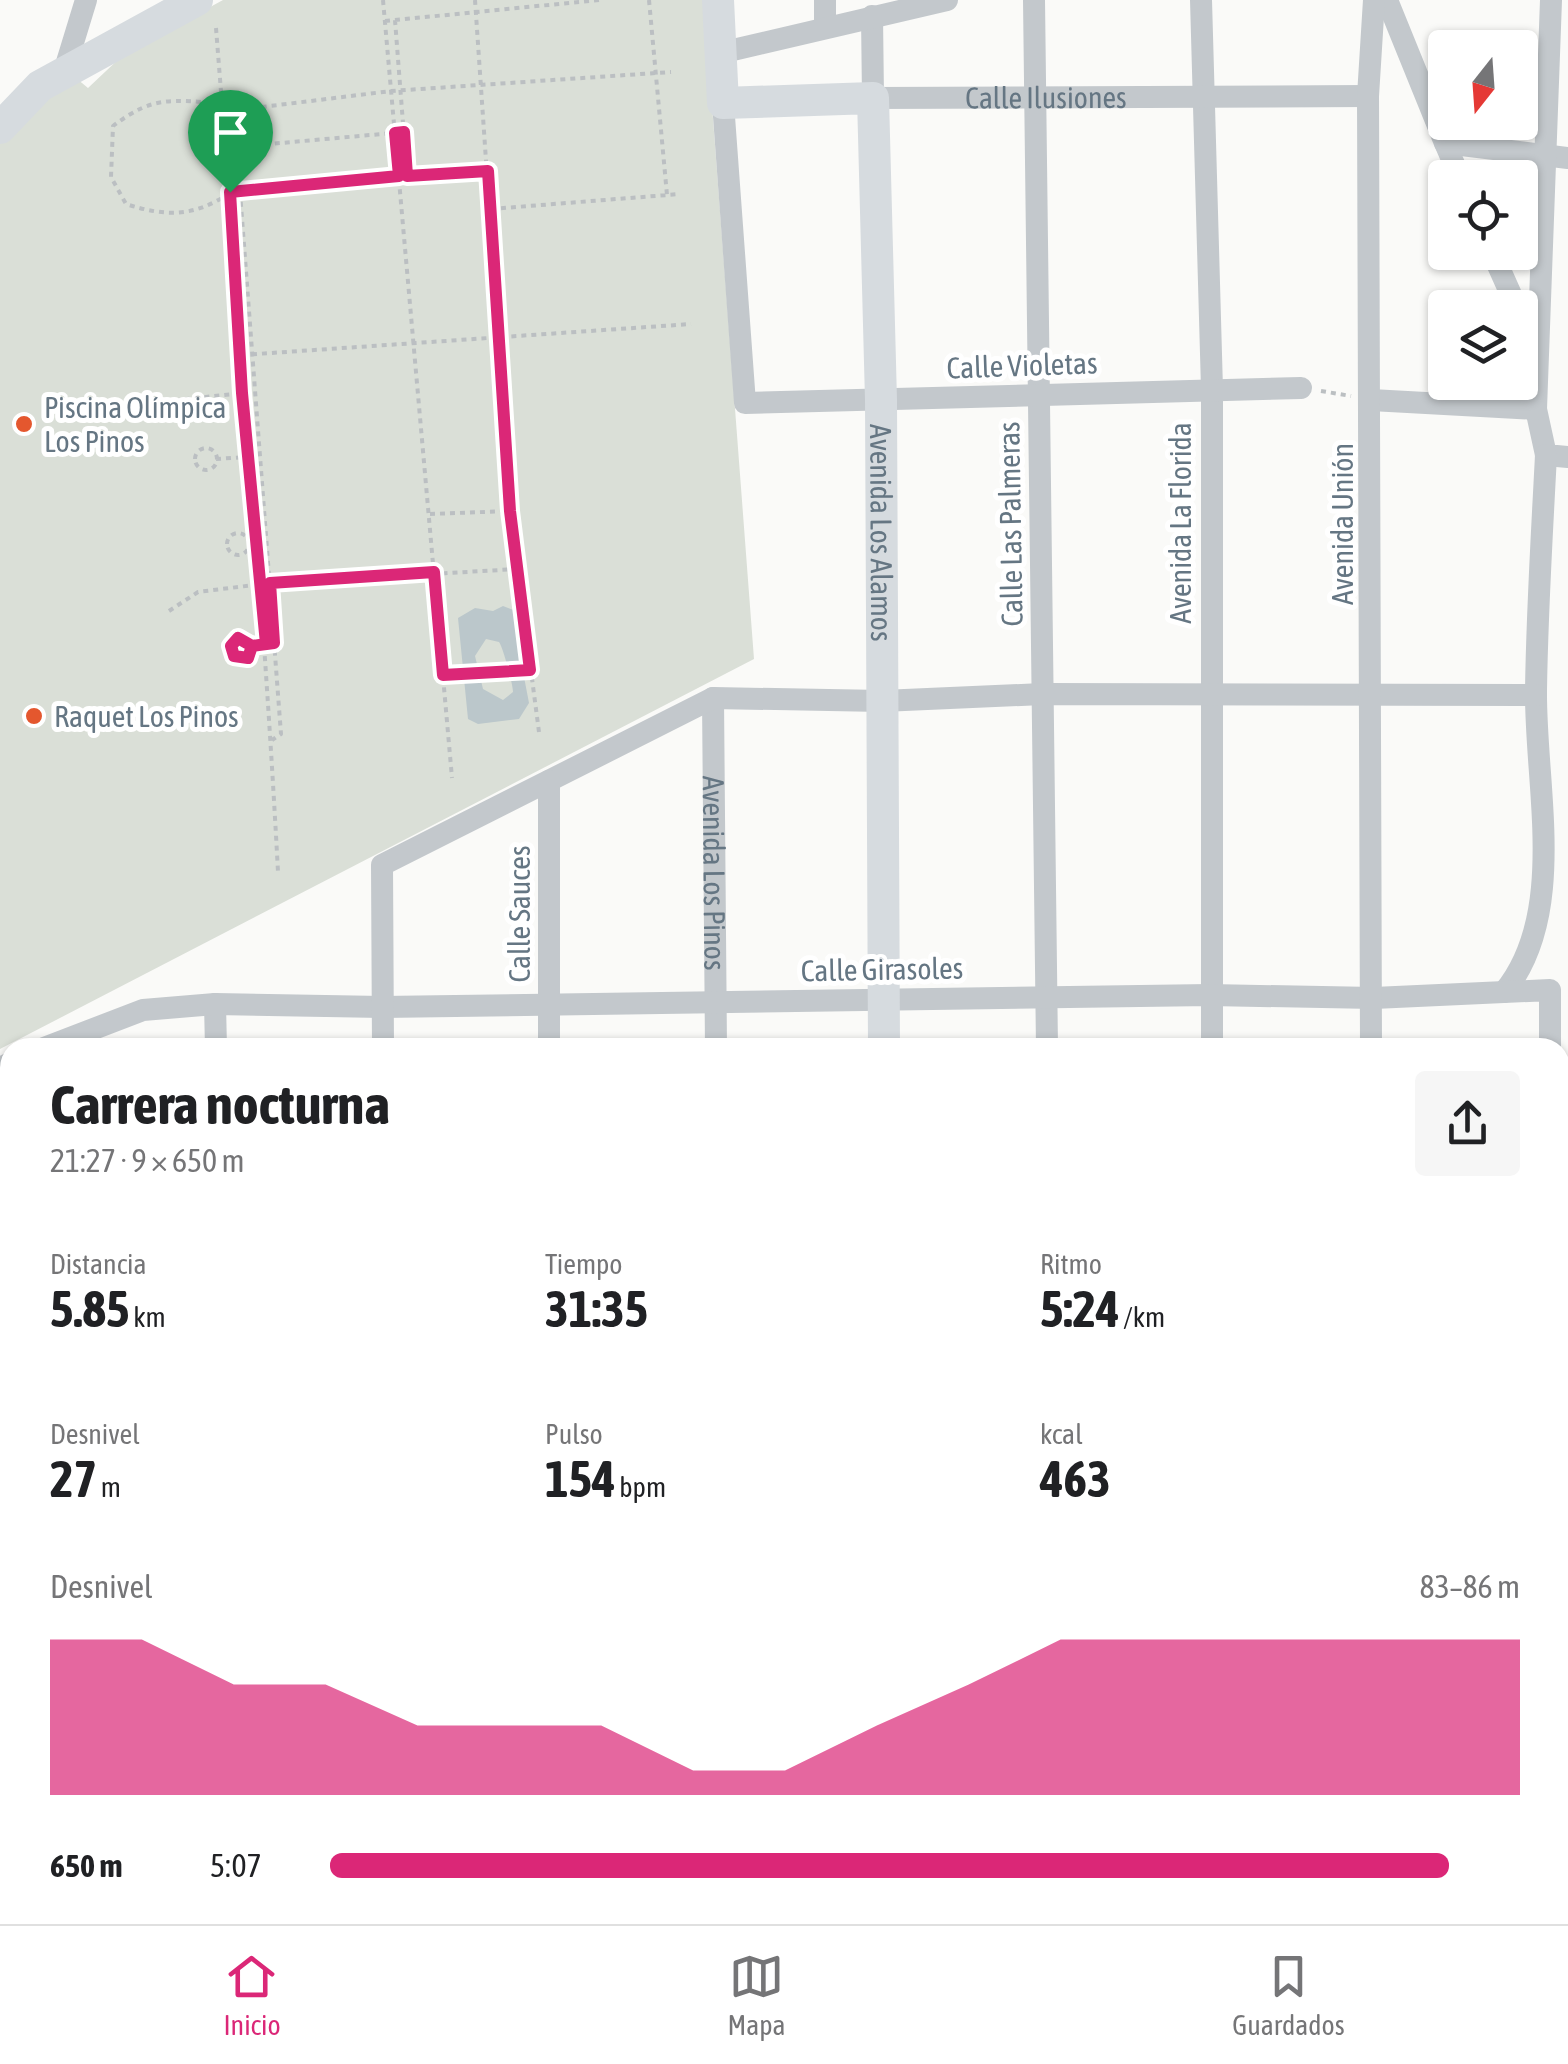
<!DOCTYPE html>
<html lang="es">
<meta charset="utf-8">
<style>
body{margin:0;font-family:"Asap Condensed",sans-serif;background:#f6f6f6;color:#202124;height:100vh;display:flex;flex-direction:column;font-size:38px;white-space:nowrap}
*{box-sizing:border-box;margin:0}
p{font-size:32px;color:#757577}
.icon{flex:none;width:55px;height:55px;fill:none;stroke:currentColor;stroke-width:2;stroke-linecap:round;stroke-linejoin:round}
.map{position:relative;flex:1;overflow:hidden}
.drawer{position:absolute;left:0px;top:1038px;width:1570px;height:888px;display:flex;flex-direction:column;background:#fff;border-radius:30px 30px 0 0;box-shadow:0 2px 8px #0004}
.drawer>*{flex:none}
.needle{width:65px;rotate:197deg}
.tools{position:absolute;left:1428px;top:30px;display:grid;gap:20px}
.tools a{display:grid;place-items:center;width:110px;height:110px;border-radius:10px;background:#fff;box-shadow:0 2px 8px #0004;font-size:50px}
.pin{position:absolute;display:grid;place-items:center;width:85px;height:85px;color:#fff;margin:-102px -42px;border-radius:50% 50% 50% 0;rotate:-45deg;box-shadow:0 0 10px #0007}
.pin .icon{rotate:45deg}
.round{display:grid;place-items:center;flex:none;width:105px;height:105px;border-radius:10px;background:#f6f6f6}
.overview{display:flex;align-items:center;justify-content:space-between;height:170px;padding:0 50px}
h1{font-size:55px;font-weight:700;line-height:75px}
.stats{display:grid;grid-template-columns:repeat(3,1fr);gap:15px;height:170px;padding:10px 50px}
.stats div{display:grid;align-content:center}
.stats b{font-size:50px;font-weight:700}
.stats small{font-size:28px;font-weight:400}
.stats p{font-size:28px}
.chart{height:280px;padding:20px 50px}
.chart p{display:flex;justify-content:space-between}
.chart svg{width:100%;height:180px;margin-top:10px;fill:#db2777;opacity:.7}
ul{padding:0 50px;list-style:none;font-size:32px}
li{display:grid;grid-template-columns:160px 120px 1fr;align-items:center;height:75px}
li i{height:25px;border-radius:12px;background:#db2777}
.tabs{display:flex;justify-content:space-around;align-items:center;height:140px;border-top:2px solid #e0e0e0;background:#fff;font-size:28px;color:#757577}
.tabs a{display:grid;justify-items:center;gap:5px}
.tabs .selected{color:#db2777}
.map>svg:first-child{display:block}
.built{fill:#e8e9e9}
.green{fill:#dadfd7}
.water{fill:#bbc7cb;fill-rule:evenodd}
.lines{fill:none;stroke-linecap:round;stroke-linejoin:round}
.path{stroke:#bbbfc2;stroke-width:4;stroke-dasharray:5 5;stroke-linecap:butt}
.lane{stroke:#c3c8cc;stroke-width:11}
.street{stroke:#c3c8cc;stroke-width:22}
.secondary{stroke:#d6dbdf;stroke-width:32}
.route-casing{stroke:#fff;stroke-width:20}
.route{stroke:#db2777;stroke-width:12}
.poi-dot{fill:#e4572e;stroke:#fff;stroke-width:4}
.labels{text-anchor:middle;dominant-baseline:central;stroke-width:10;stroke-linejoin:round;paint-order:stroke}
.street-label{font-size:30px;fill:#657683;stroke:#fff}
.poi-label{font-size:30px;fill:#657683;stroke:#fff;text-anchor:start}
</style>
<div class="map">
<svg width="1568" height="1924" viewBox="0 0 1568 1924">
<rect width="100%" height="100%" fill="#fafaf8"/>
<path class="built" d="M 0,1630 L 10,1630 L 10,1915 L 54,1915 L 54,1924 L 0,1924 Z"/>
<path class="green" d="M 223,0 L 704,0 L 754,659 L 0,1049 L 0,141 L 38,96 L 76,78 L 88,88 L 124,54 Z
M 0,1418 L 10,1429 L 10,1544 L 0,1556 Z"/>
<path class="water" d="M 503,606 L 519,612 L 520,656 L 529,703 L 519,719 L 478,724 L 468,719 L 458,618 L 475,608 L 493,611 ZM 486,639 L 499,642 C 503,647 513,685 513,692 L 503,700 L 483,689 L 475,656 Z"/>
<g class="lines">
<path class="path" d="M 383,0 L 452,778
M 475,0 L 510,511 L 539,732
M 649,0 L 667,195
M 395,20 L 407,175
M 385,21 L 599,0
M 216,28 C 238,309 263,590 278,872
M 221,103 C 172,101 155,94 113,126 L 111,177 L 126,204 C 166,217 194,217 230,193 L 487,171
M 222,112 L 391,91 L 671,72
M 225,148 L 404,132
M 240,192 L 281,734 L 272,740
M 491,209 L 680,194
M 242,355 L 691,324
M 1321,391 L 1351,396
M 105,408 L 242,393
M195 459a11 11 0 1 1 22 0a11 11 0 1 1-22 0Z
M 216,459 L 247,457
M 430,514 L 510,511
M227 544a11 11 0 1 1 22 0a11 11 0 1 1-22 0Z
M 169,611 L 198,592 L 262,584 L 517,569
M231 649a11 11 0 1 1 22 0a11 11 0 1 1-22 0Z
M 443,675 L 531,670"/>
<path class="lane" d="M 0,1872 L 10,1872"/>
<g class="street">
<path d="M 1034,0 L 1047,1048"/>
<path d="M 1201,0 L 1212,389 L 1212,1048"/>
<path d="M 1387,0 L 1445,143 L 1568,158"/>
<path d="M 1551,0 L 1536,409 L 1546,455 L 1568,457"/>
<path id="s1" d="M 872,16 L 873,98 L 1368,96"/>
<path d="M 825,26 L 825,0"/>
<path d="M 720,53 L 947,0"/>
<path d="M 64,72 L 86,0"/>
<path d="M 723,103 L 745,403 L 1301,388"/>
<path d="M 1445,143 L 1460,178"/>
<path d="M 1492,252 L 1517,308"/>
<path d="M 1371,400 L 1536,409"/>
<path id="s2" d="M 713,698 L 716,1048"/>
<path d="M 1504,992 C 1568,914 1535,786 1536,691 C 1537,612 1542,533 1546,455"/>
<path d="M 215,1004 L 216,1048"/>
<path d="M 44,1048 L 143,1010 L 215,1004 L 382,1007 L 1210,995 L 1374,998 L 1550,990 L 1550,1048"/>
<path d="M 383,1048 L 382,865 L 713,698 L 882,701 L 1042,694 L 1536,695"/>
<path d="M 549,1048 L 549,781"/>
<path d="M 1371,1048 L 1368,96 L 1374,0"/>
<path d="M 0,1068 L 10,1063"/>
<path d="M 1560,1164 L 1568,1164"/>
<path d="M 1560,1517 L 1568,1517"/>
<path d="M 1560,1557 L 1568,1565"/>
<path d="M 1560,1746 L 1568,1752"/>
<path d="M 397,1915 L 397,1924"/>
<path d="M 564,1915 L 564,1924"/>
<path d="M 725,1915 L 726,1924"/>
<path d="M 1224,1915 L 1224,1924"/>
<path d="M 1391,1915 L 1396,1924"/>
<path d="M 1544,1915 L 1560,1924"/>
<path d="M 60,1924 L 60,1915"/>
<path d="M 228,1924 L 228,1915"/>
<path d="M 1063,1924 L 1063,1915"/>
</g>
<g class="secondary">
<path id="s3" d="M 718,0 L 723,103 L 873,98 L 881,400 L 884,1048"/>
<path d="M 0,128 L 40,86 L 197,0"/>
<path d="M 0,1609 L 10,1609"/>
<path d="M 892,1915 L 892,1924"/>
</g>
</g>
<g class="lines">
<g class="route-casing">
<path id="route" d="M 230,192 L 242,393 L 266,644 L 252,646 L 248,658 L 234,656 L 231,646 L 238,638 L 252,646 L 274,643 L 270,583 L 434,572 L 443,675 L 530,670 L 510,511 L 488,171 L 407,176 L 404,132 L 395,133 L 399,176 L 230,192"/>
</g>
<use href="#route" class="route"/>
</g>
<g class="poi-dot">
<circle cx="24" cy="424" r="10"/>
<circle cx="34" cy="716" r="10"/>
</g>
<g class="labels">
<g class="street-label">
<text stroke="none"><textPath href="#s1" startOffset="255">Calle Ilusiones</textPath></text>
<text transform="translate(1022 365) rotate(-2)">Calle Violetas</text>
<text transform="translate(1180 523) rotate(-90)">Avenida La Florida</text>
<text transform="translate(1010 524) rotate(-91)">Calle Las Palmeras</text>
<text transform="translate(1342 524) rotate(-90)">Avenida Unión</text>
<text stroke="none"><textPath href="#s3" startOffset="688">Avenida Los Alamos</textPath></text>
<text stroke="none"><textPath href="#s2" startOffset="175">Avenida Los Pinos</textPath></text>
<text transform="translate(519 914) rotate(-90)">Calle Sauces</text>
<text transform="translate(882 969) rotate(-1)">Calle Girasoles</text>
</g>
<g class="poi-label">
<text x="44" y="407">Piscina Olímpica<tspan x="44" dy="34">Los Pinos</tspan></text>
<text x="54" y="716">Raquet Los Pinos</text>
</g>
</g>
</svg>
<div class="tools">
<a><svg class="needle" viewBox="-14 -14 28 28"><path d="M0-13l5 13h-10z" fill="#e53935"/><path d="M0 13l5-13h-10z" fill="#757577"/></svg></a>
<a><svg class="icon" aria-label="locate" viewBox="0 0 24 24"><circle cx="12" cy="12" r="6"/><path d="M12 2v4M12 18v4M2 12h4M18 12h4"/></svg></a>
<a><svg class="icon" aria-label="layers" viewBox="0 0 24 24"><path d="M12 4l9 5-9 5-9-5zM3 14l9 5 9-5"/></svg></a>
</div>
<div class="pin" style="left:230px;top:192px;background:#1e9e55"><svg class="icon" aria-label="arrive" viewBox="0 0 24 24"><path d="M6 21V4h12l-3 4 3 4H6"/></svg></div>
<section class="drawer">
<div class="overview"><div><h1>Carrera nocturna</h1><p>21:27 · 9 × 650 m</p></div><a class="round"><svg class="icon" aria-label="share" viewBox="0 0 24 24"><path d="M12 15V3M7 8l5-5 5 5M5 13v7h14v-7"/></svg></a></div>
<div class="stats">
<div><p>Distancia</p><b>5.85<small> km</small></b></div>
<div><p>Tiempo</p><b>31:35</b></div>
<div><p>Ritmo</p><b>5:24<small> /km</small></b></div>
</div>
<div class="stats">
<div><p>Desnivel</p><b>27<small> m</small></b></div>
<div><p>Pulso</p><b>154<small> bpm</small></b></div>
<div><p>kcal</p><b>463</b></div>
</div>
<div class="chart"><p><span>Desnivel</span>83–86 m</p>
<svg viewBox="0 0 160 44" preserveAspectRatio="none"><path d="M0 44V6L10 6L20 17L30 17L40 27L50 27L60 27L70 38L80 38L90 27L100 17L110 6L120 6L130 6L140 6L150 6L160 6V44z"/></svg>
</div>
<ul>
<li><b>650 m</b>5:07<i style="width:94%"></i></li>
</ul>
</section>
</div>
<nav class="tabs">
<a class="selected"><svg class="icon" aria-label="home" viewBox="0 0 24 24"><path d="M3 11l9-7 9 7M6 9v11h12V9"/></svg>Inicio</a>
<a><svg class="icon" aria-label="map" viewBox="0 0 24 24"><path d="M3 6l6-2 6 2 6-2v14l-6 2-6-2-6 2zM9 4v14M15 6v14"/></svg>Mapa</a>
<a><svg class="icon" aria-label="saved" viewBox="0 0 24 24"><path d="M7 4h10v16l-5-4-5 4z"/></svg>Guardados</a>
</nav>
